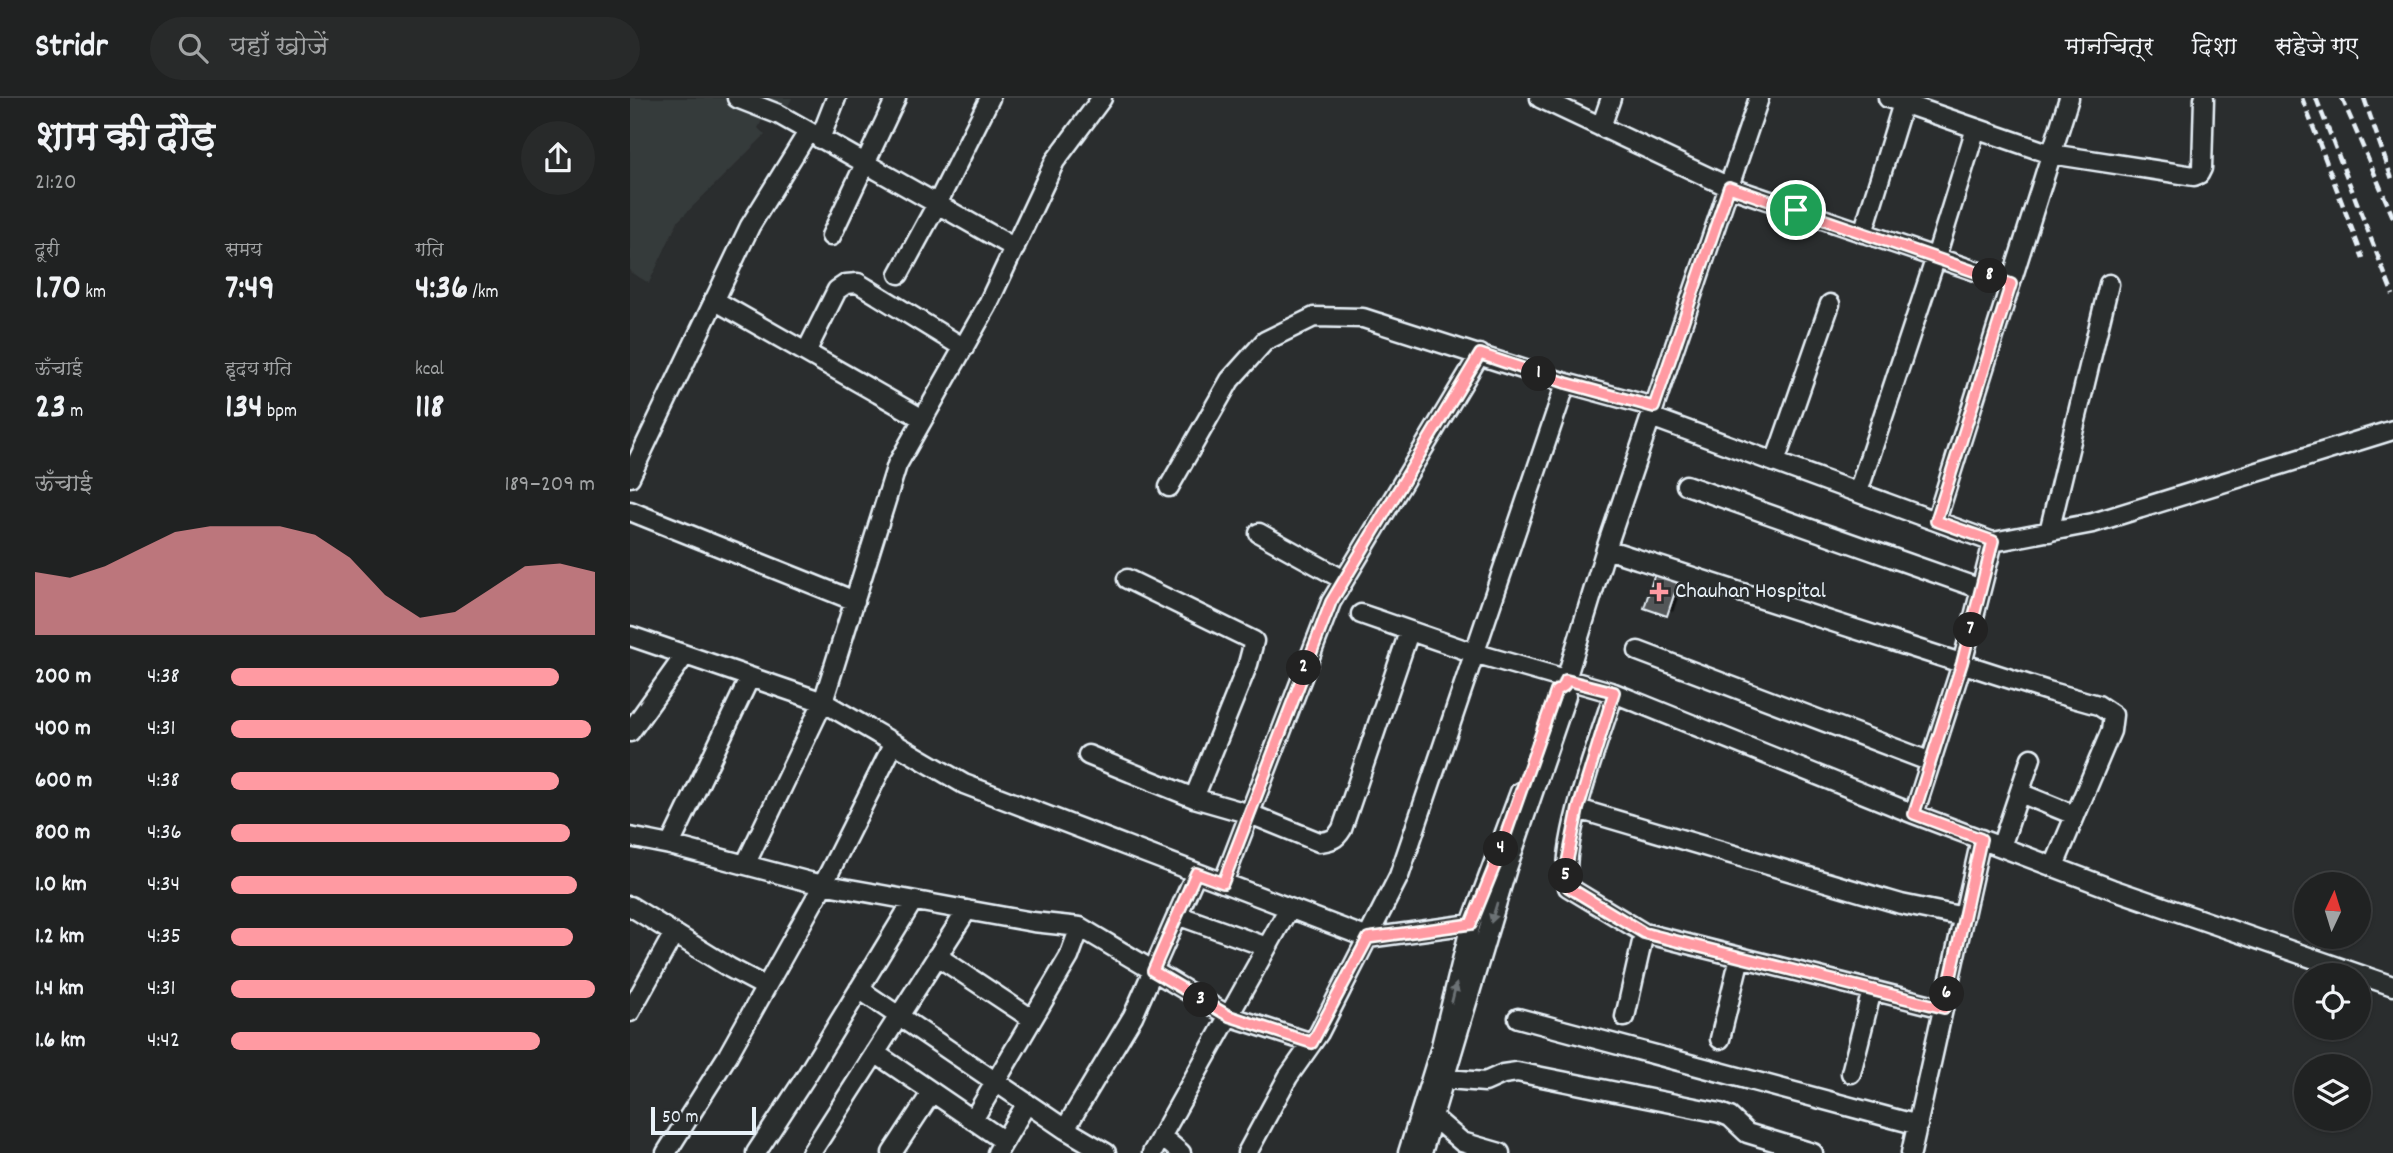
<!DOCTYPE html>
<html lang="hi">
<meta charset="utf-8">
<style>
body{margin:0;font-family:Dekko,"Playpen Sans Deva",sans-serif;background:#282a2a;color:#f1f3f6;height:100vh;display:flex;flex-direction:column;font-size:26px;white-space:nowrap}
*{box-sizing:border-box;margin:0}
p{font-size:23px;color:#a2a4a5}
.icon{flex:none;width:38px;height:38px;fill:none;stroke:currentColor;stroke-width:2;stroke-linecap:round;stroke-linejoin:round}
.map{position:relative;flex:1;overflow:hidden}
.sheet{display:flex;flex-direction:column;background:#202222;width:630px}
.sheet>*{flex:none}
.needle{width:46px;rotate:4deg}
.tools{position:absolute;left:1664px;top:774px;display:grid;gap:14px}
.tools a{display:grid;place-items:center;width:77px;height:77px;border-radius:50%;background:#202222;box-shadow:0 2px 5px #0004,0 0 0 2px #3d3f40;font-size:35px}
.scale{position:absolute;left:21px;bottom:18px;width:105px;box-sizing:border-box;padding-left:7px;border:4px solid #e8f1f8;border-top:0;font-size:19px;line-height:24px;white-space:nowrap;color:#e8f1f8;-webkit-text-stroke:5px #2a2d2e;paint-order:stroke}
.pin{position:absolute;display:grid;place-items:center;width:60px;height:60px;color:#fff;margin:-30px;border:4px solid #fff;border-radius:50%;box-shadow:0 2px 7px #0007}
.km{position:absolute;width:35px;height:35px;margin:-18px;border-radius:50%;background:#222;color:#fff;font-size:19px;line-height:35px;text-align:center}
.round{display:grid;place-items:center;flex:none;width:74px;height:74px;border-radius:37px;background:#282a2a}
.summary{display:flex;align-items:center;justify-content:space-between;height:119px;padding:0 35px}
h1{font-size:38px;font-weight:700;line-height:52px}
.figures{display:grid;grid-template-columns:repeat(3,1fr);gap:10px;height:119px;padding:7px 35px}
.figures div{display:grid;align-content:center}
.figures b{font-size:35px;font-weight:700}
.figures small{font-size:19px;font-weight:400}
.figures p{font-size:19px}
.chart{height:196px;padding:14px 35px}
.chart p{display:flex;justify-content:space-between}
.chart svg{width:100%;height:126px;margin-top:7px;fill:#ff9aa2;opacity:.7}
ul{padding:0 35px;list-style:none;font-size:23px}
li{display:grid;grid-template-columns:112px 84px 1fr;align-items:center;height:52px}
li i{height:18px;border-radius:9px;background:#ff9aa2}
header{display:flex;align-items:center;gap:42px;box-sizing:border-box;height:98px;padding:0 35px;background:#202222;border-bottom:2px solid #3d3f40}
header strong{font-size:33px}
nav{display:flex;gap:38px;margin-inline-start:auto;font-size:24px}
.search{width:490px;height:63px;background:#282a2a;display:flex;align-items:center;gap:18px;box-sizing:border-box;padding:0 24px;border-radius:38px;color:#a2a4a5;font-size:26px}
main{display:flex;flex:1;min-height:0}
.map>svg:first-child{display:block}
.built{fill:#363a3b}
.building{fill:#535759;stroke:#e8f1f8;stroke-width:2;filter:url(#shadow)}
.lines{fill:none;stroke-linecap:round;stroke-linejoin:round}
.minor-casing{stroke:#e8f1f8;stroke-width:23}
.minor{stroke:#2a2d2e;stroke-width:18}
.rail{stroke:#e8f1f8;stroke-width:4.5;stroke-dasharray:10 5;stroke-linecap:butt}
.oneway{fill:#6c7275}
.route-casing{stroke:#fff;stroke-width:14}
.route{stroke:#ff9aa2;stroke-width:9}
.poi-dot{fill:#ff9aa2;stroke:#2a2d2e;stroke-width:2.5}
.labels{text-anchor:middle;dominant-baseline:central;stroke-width:5;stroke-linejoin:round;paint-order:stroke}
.poi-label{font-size:23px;fill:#e8f1f8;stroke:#2a2d2e;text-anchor:start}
</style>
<header>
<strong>Stridr</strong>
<div class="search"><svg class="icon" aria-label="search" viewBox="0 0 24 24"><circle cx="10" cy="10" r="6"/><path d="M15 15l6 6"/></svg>यहाँ खोजें</div>
<nav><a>मानचित्र</a><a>दिशा</a><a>सहेजे गए</a></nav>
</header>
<main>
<section class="sheet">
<div class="summary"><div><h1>शाम की दौड़</h1><p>21:20</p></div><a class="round"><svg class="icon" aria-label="share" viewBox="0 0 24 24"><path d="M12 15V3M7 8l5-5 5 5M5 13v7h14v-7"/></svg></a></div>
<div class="figures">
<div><p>दूरी</p><b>1.70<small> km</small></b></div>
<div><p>समय</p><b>7:49</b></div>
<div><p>गति</p><b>4:36<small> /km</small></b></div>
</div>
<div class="figures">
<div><p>ऊँचाई</p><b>23<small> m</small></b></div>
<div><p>हृदय गति</p><b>134<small> bpm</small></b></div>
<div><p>kcal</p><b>118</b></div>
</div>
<div class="chart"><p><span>ऊँचाई</span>189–209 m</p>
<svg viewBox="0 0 160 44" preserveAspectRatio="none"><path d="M0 44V22L10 24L20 20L30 14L40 8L50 6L60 6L70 6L80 9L90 17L100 30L110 38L120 36L130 28L140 20L150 19L160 22V44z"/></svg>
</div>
<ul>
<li><b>200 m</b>4:38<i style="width:90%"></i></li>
<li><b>400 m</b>4:31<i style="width:99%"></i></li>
<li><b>600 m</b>4:38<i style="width:90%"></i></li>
<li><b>800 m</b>4:36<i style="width:93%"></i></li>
<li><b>1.0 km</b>4:34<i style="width:95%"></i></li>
<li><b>1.2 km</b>4:35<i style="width:94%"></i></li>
<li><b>1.4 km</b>4:31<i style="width:100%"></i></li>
<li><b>1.6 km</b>4:42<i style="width:85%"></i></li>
</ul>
</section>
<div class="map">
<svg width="1763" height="1055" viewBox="0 0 1763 1055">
<defs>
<filter id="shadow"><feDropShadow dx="5.5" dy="-5.5" stdDeviation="0" flood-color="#0009"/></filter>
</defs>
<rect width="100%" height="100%" fill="#2a2d2e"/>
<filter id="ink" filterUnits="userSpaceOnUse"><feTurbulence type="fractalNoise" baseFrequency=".0143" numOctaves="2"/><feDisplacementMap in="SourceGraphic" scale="14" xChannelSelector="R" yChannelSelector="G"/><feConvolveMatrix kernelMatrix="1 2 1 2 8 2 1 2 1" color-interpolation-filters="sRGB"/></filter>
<g filter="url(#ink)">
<path class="built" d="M 0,0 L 162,0 L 157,11 L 142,4 L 128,30 L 135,37 L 48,123 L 19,185 L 0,174 Z"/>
<path class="building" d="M 1025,475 L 1049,482 L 1037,518 L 1014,510 Z"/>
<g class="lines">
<g class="minor-casing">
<path id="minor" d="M 107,0 L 148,16 L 385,150
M 910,0 L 1099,89 L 1381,185
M 1258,0 L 1421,56 L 1564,78 L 1569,76 L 1572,70 L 1574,0
M 971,29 L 981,0
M 190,41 L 206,0
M 1233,135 L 1273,5
M 201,138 L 266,0
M 269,176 L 307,106 L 360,0
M 84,202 L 293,321
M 176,254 L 207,192 L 216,186 L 228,185 L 334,250
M 1021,319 L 1363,444 L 1463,425 L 1763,332
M 1145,364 L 1200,206
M 0,379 L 120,128 L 178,34
M 1056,387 L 1351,491
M 539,389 L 600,282 L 635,243 L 684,219 L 733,220 L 936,285 L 1024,309
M 1228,394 L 1306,159 L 1346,30
M 0,413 L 225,503
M 1306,423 L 1439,0
M 1419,434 L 1479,186
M 629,435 L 714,482
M 976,451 L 1418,593 L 1468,607 L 1483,617 L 1481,633 L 1424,768
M 497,481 L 624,543 L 618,566 L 564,700
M 731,516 L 844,555 L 984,595 L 1284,716 L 1482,791 L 1763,888
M 0,538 L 193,604 L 334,686 L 738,840 L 841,826
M 1008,553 L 1301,664
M 984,595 C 969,642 930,743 938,789 L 1014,835 L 1313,910
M 0,634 L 55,557
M 458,657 L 564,700 L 620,716 L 689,744 C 701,743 706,741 712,731 L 779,534
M 1390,695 L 1444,717
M 948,711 L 1271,806 L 1334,819
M 1284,716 L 1332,566 L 1363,444
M 0,739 L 40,747 L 180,784 L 403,824 L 450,829 L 599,918 L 682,945
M 40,747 L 120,579
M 1371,749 L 1401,660
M 115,767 L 193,604 L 267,367 L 357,208 L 425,63 L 472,0
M 593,785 L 701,504 L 850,256
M 0,808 L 100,870 L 136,889
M 547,817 L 637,849
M 307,858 L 402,921
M 229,891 L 435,1031 L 476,1055
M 0,914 L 44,835
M 995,919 L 1014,835
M 888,920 L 1288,1027
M 1090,941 L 1110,859
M 245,955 L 374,1043
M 1221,975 L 1242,892
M 805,980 L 855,984 L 873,976 L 887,974 L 1090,1015 L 1100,1019 L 1117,1035 L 1183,1055
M 803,1019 L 832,1044 L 870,1055
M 343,1022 L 439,859 L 450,829
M 435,1031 L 503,918 L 566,775
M 531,1038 L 551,1055
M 36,1055 L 98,957 L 193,787 L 264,645
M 126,1055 L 175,980 L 283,803
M 181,1055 L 337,812
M 262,1055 L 302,994
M 367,1055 L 397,1005
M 522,1055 L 659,810
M 617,1055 L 658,979 L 689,935 L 769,778 L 936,285
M 778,1055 L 810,952 L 841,826 L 890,694
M 792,1055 L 877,770 L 936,598 L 934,588 L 976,451 L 1129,0
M 1281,1055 L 1351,741"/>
</g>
<use href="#minor" class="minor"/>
<path class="rail" d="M 1672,0 L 1733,160
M 1686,0 L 1763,197
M 1712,0 L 1763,119
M 1734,0 L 1763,84"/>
</g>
<defs><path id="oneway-solid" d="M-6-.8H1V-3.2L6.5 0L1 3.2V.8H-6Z" transform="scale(1.75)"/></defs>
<g class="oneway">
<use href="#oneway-solid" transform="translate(864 815) rotate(107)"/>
<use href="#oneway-solid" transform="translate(824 895) rotate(-76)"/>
</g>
</g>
<g class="lines" filter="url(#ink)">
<g class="route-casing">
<path id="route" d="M 1099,89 L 1381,186 L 1306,423 L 1363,443 L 1332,565 L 1284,716 L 1351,741 L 1314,910 L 1014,835 L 938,789 L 935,775 L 948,711 L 984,594 L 936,582 L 934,588 L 926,593 L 865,767 L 841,826 L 738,840 L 682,945 L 599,918 L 523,873 L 566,775 L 593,785 L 701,504 L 850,256 L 936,285 L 1024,309 Z"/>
</g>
<use href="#route" class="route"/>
</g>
<path class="poi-dot" d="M1025.5 483.5h7v7h7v7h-7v7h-7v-7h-7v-7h7z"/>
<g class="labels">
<g class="poi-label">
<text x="1045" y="494">Chauhan Hospital</text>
</g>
</g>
</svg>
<div class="tools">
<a><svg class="needle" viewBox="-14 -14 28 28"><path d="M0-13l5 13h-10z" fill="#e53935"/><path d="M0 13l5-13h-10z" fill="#a2a4a5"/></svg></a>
<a><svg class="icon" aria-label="locate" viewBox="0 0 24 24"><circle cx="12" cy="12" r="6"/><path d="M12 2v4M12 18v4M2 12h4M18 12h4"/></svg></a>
<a><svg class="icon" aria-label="layers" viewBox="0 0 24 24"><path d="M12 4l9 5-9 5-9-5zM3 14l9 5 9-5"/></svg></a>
</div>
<div class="scale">50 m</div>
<div class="pin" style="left:1166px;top:112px;background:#1e9e55"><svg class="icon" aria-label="arrive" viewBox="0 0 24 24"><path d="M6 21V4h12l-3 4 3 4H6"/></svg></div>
<b class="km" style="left:909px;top:276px">1</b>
<b class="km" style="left:674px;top:570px">2</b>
<b class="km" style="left:571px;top:902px">3</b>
<b class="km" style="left:871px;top:751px">4</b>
<b class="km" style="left:936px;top:778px">5</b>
<b class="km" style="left:1317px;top:896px">6</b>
<b class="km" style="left:1341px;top:532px">7</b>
<b class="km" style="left:1360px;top:178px">8</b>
</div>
</main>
